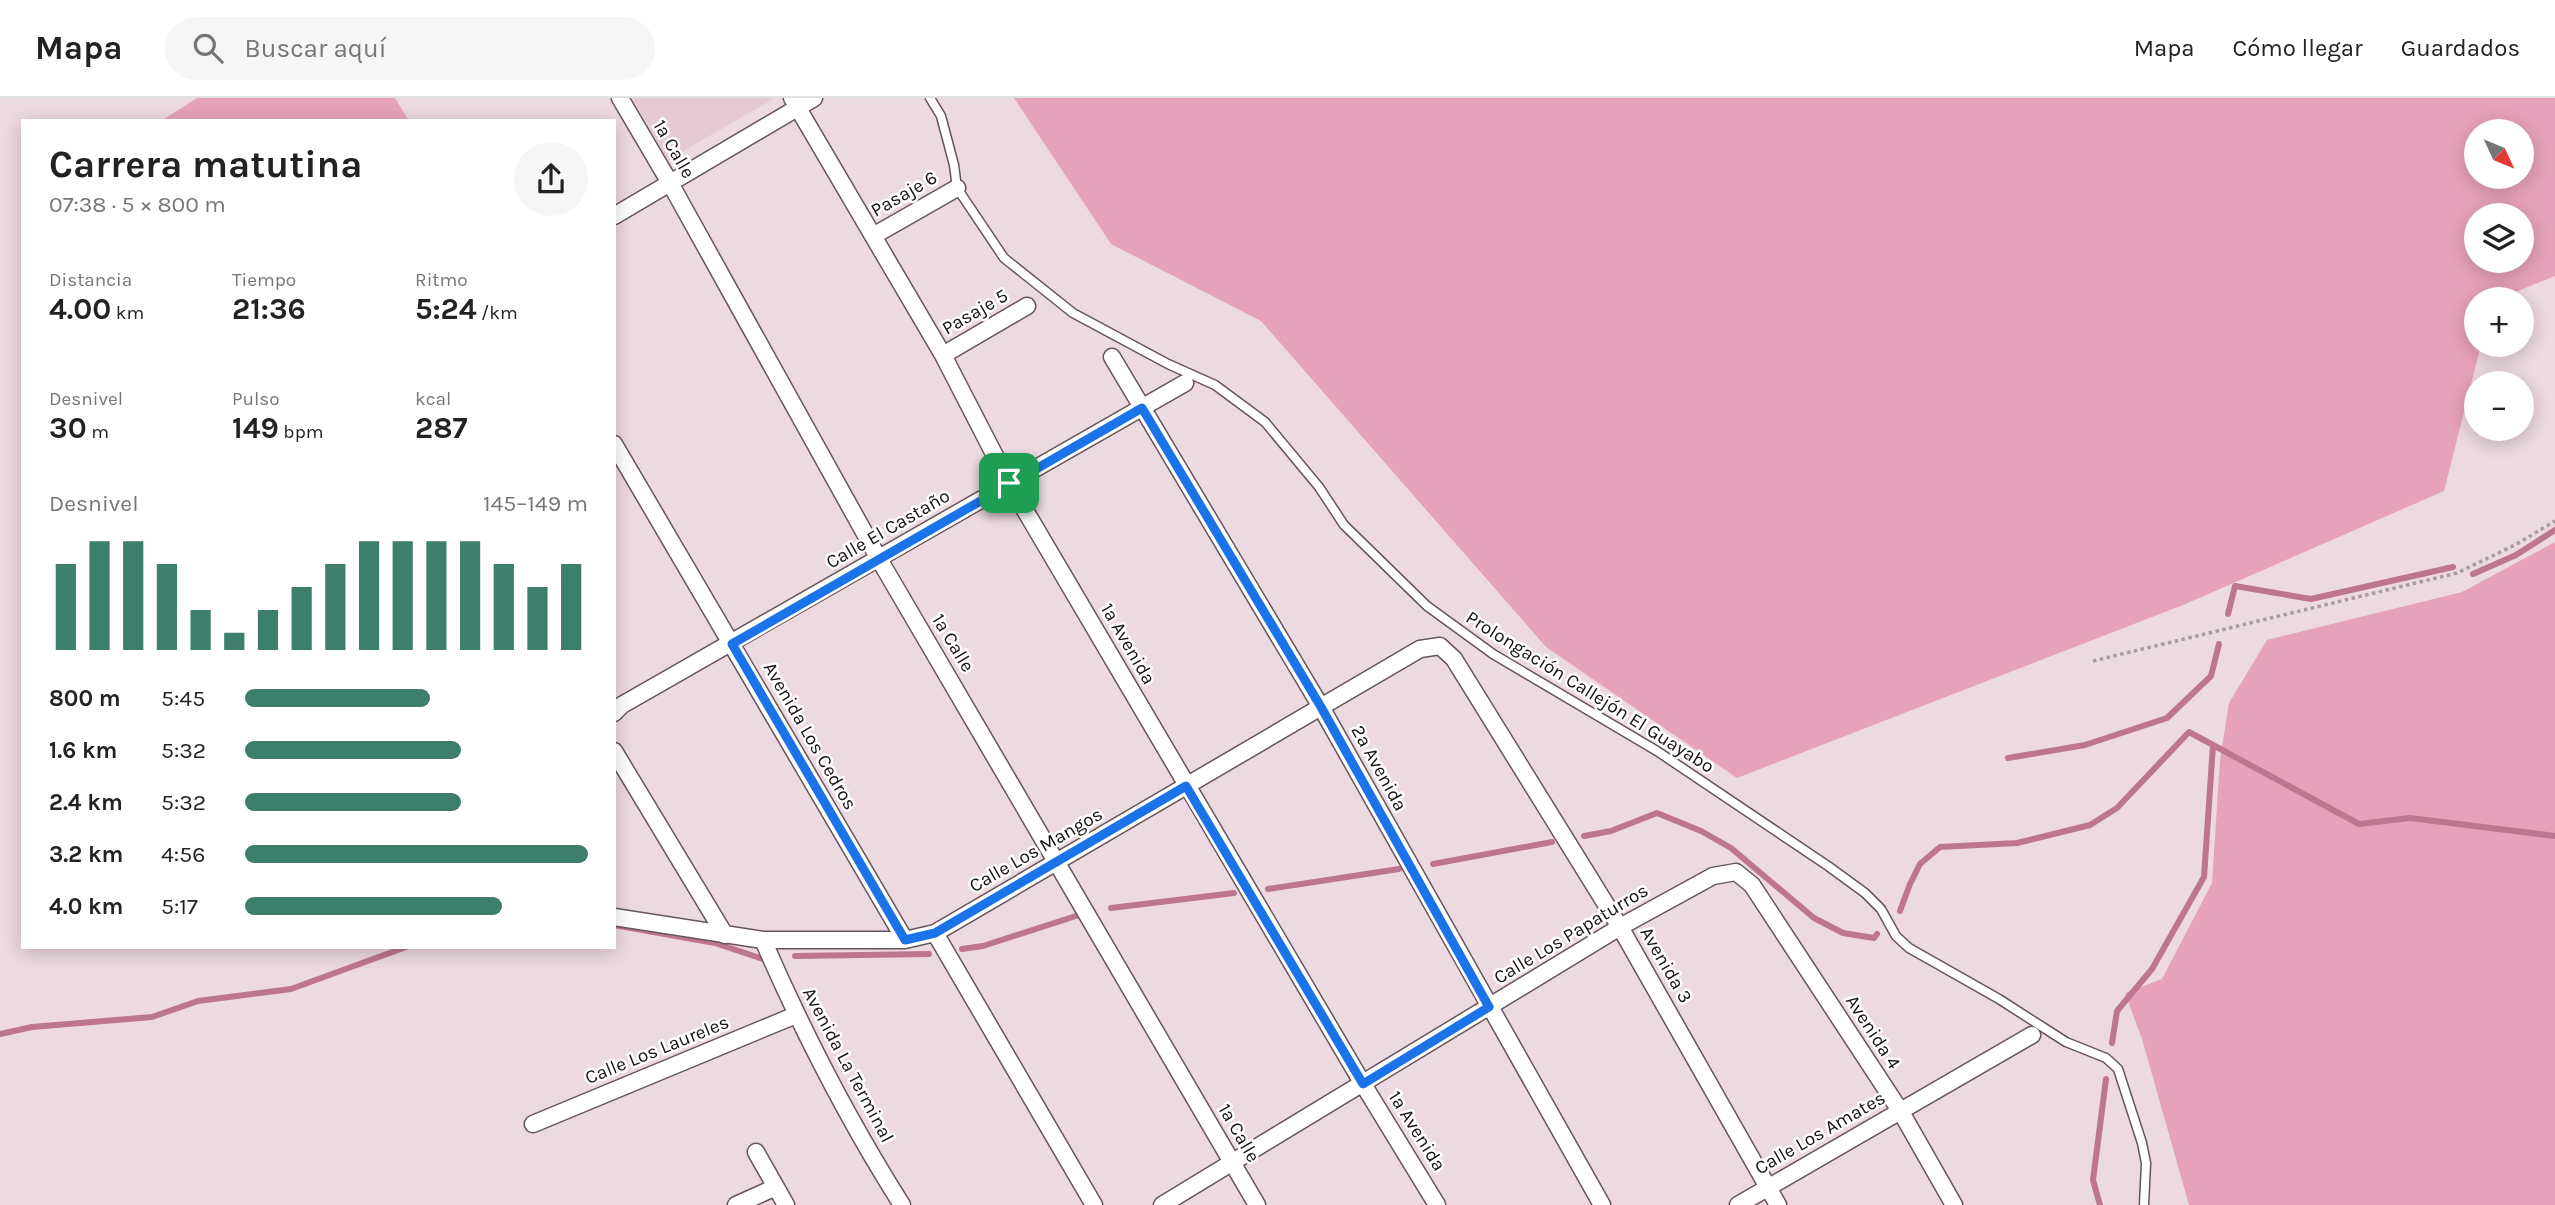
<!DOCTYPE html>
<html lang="es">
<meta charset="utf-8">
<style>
body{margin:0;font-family:Karla,sans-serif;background:#f6f6f6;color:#222;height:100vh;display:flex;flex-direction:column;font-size:26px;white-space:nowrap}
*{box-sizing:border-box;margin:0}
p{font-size:23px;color:#767676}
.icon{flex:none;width:38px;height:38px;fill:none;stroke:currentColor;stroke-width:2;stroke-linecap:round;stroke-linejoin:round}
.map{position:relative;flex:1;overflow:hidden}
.details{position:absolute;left:21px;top:21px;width:595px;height:830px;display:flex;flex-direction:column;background:#fff;border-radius:0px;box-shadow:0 4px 18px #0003}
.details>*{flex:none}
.needle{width:46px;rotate:134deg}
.tools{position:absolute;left:2464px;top:21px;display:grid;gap:14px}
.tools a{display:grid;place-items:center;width:70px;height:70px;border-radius:50%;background:#fff;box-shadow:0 4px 18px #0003;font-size:35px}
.pin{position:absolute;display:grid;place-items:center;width:60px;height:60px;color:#fff;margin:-30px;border-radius:14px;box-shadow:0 4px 10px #0006}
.round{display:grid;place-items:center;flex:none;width:74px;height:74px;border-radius:37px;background:#f6f6f6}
.head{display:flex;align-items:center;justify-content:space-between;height:119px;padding:0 28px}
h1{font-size:38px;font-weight:700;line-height:52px}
.stats{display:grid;grid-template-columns:repeat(3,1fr);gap:10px;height:119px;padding:7px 28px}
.stats div{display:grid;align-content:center}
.stats b{font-size:30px;font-weight:700}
.stats small{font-size:19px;font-weight:400}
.stats p{font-size:19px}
.chart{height:196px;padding:14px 28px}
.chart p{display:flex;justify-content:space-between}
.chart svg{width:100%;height:126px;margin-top:7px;stroke:#3e7e6c;stroke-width:6}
ul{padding:0 28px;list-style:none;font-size:23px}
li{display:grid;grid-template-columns:112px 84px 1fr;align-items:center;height:52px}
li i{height:18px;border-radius:9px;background:#3e7e6c}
header{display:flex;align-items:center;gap:42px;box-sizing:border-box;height:98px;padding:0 35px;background:#fff;border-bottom:2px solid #e0e0e0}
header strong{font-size:33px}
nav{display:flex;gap:38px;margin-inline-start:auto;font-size:24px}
.search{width:490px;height:63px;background:#f6f6f6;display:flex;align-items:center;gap:18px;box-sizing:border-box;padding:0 24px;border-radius:38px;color:#767676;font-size:26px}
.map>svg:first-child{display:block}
.built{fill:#e6cad3}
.green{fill:#e6a2ba;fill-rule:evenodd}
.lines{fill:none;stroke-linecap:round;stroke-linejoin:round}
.stream{stroke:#be7590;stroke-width:6}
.service-casing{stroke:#66555a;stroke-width:11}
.minor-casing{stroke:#66555a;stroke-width:19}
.path{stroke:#aa9aa0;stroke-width:3.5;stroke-dasharray:3.5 3.5;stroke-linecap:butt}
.service{stroke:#fff;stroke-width:8}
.minor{stroke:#fff;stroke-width:16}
.route-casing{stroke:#fff;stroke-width:14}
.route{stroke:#1a73e8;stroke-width:9}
.labels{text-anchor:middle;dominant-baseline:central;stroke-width:5;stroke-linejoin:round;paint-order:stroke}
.street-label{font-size:19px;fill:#171113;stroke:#fff}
</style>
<header>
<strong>Mapa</strong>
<div class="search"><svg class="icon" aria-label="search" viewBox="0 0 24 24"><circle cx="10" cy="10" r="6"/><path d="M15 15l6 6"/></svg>Buscar aquí</div>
<nav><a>Mapa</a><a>Cómo llegar</a><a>Guardados</a></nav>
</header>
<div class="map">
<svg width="2555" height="1107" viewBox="0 0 2555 1107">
<rect width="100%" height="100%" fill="#edd9e0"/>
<path class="built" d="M 632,0 L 772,0 L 773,1 L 668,62 Z"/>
<path class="green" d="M 197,0 L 395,0 L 409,23 L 161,23 Z
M 1014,0 L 2555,0 L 2555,178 L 2498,201 L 2476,201 L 2476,247 L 2481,247 L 2444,393 L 2183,507 L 1737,680 L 1546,549 L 1261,223 L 1111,146 ZM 2476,33 L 2522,33 L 2522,79 L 2476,79 ZM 2476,117 L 2522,117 L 2522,163 L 2476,163 Z
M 2555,444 L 2555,1107 L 2189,1107 L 2142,941 L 2125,895 L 2162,881 L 2212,785 L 2220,662 L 2229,605 L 2267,542 L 2462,494 Z"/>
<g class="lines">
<path class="stream" d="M 2473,476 L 2516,457 L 2555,432
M 2228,516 L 2235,488 L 2311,501 L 2453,469
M 2008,660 L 2085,647 L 2167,620 L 2211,578 L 2219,546
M 1584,738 L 1611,733 L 1657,715 L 1701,733 L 1731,750 L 1814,820 L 1843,835 L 1874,840 L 1877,836
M 1433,766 L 1552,744
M 1268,791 L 1399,771
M 1111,810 L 1234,795
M 1900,813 L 1910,786 L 1920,766 L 1940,749 L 2017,745 L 2090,727 L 2117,710 L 2189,634 L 2359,726 L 2410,720 L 2555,738
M 614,827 L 715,845 L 763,861
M 962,851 L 983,848 L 1079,817
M 795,858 L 929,856
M 0,936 L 32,929 L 152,919 L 198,903 L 291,891 L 406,849
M 2112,945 L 2117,913 L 2152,871 L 2204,779 L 2213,647
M 2100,1107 L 2093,1082 L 2106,981"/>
<g class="service-casing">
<path id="service" d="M 930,0 L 941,18 L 954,67 L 957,90 L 1004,160 L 1073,215 L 1168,266 L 1215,287 L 1265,324 L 1319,389 L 1344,427 L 1427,508 L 1493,556 L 1657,653 L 1828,768 L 1865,795 L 1881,811 L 1896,838 L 1909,850 L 1999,901 L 2066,944 L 2106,960 L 2118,971 L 2142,1045 L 2146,1065 L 2144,1107"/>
</g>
<g class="minor-casing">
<path id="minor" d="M 620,0 L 670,85 L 879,461 L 1257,1107
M 792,0 L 943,257 L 1009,385 L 1363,986 L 1437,1107
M 614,118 L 814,0
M 873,138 L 957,90
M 943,257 L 1027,208
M 1112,259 L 1321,609 L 1602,1107
M 614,346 L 905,842
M 614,615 L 622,607 L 1185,285
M 614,653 L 725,837
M 614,819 L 763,842 L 905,842 L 935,835 L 1420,551 L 1440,548 L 1454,561 L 1620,829 L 1778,1107
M 935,835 L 1094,1107
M 763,842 C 803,934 848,1022 902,1107
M 533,1026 L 796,917
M 756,1054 L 786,1107
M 736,1107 L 776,1089
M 1162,1107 L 1620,829 L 1713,778 L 1736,774 L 1752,787 L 1901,1014 L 1954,1107
M 1738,1107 L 2032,937"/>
</g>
<path class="path" d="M 2093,563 L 2457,475 L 2515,447 L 2555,423"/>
<use href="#service" class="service"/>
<use href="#minor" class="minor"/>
</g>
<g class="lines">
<g class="route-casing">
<path id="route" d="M 1142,310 L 1321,609 L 1489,909 L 1363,986 L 1186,688 L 935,835 L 905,842 L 732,546 Z"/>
</g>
<use href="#route" class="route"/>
</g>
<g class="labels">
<g class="street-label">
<text transform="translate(674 51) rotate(60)">1a Calle</text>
<text transform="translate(904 96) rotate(-30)">Pasaje 6</text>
<text transform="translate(975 214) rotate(-30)">Pasaje 5</text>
<text transform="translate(888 431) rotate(-30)">Calle El Castaño</text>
<text transform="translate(953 545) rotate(59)">1a Calle</text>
<text transform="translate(1128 546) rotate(60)">1a Avenida</text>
<text transform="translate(1590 594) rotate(32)">Prolongación Callejón El Guayabo</text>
<text transform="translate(810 638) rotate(60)">Avenida Los Cedros</text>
<text transform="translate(1379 670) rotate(61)">2a Avenida</text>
<text transform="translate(1036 752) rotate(-30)">Calle Los Mangos</text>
<text transform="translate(1571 836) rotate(-31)">Calle Los Papaturros</text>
<text transform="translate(1666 867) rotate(60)">Avenida 3</text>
<text transform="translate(1873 934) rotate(57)">Avenida 4</text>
<text transform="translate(657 952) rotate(-22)">Calle Los Laureles</text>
<text transform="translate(848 967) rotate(62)">Avenida La Terminal</text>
<text transform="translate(1417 1033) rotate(58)">1a Avenida</text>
<text transform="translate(1239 1035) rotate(60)">1a Calle</text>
<text transform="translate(1820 1035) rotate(-30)">Calle Los Amates</text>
</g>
</g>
</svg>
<div class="tools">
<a><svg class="needle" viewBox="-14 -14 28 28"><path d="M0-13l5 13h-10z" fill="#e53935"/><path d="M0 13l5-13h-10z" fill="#767676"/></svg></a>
<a><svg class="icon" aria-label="layers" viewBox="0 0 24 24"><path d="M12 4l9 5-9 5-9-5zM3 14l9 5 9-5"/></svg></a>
<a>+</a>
<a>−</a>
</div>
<div class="pin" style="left:1009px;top:385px;background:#1e9e55"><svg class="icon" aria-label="arrive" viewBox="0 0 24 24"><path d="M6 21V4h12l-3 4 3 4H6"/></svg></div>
<section class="details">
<div class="head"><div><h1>Carrera matutina</h1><p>07:38 · 5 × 800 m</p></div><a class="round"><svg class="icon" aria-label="share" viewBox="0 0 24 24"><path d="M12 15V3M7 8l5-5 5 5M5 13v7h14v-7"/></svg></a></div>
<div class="stats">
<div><p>Distancia</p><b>4.00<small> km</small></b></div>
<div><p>Tiempo</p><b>21:36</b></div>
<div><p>Ritmo</p><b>5:24<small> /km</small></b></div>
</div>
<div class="stats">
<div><p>Desnivel</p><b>30<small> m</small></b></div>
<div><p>Pulso</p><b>149<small> bpm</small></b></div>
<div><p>kcal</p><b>287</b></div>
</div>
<div class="chart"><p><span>Desnivel</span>145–149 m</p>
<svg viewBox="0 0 160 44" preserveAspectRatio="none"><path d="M5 44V14M15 44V6M25 44V6M35 44V14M45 44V30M55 44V38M65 44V30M75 44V22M85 44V14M95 44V6M105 44V6M115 44V6M125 44V6M135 44V14M145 44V22M155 44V14"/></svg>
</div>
<ul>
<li><b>800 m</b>5:45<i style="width:54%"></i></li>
<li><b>1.6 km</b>5:32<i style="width:63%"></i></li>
<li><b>2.4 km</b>5:32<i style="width:63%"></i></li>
<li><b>3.2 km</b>4:56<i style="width:100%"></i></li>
<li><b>4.0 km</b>5:17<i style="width:75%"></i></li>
</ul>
</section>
</div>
